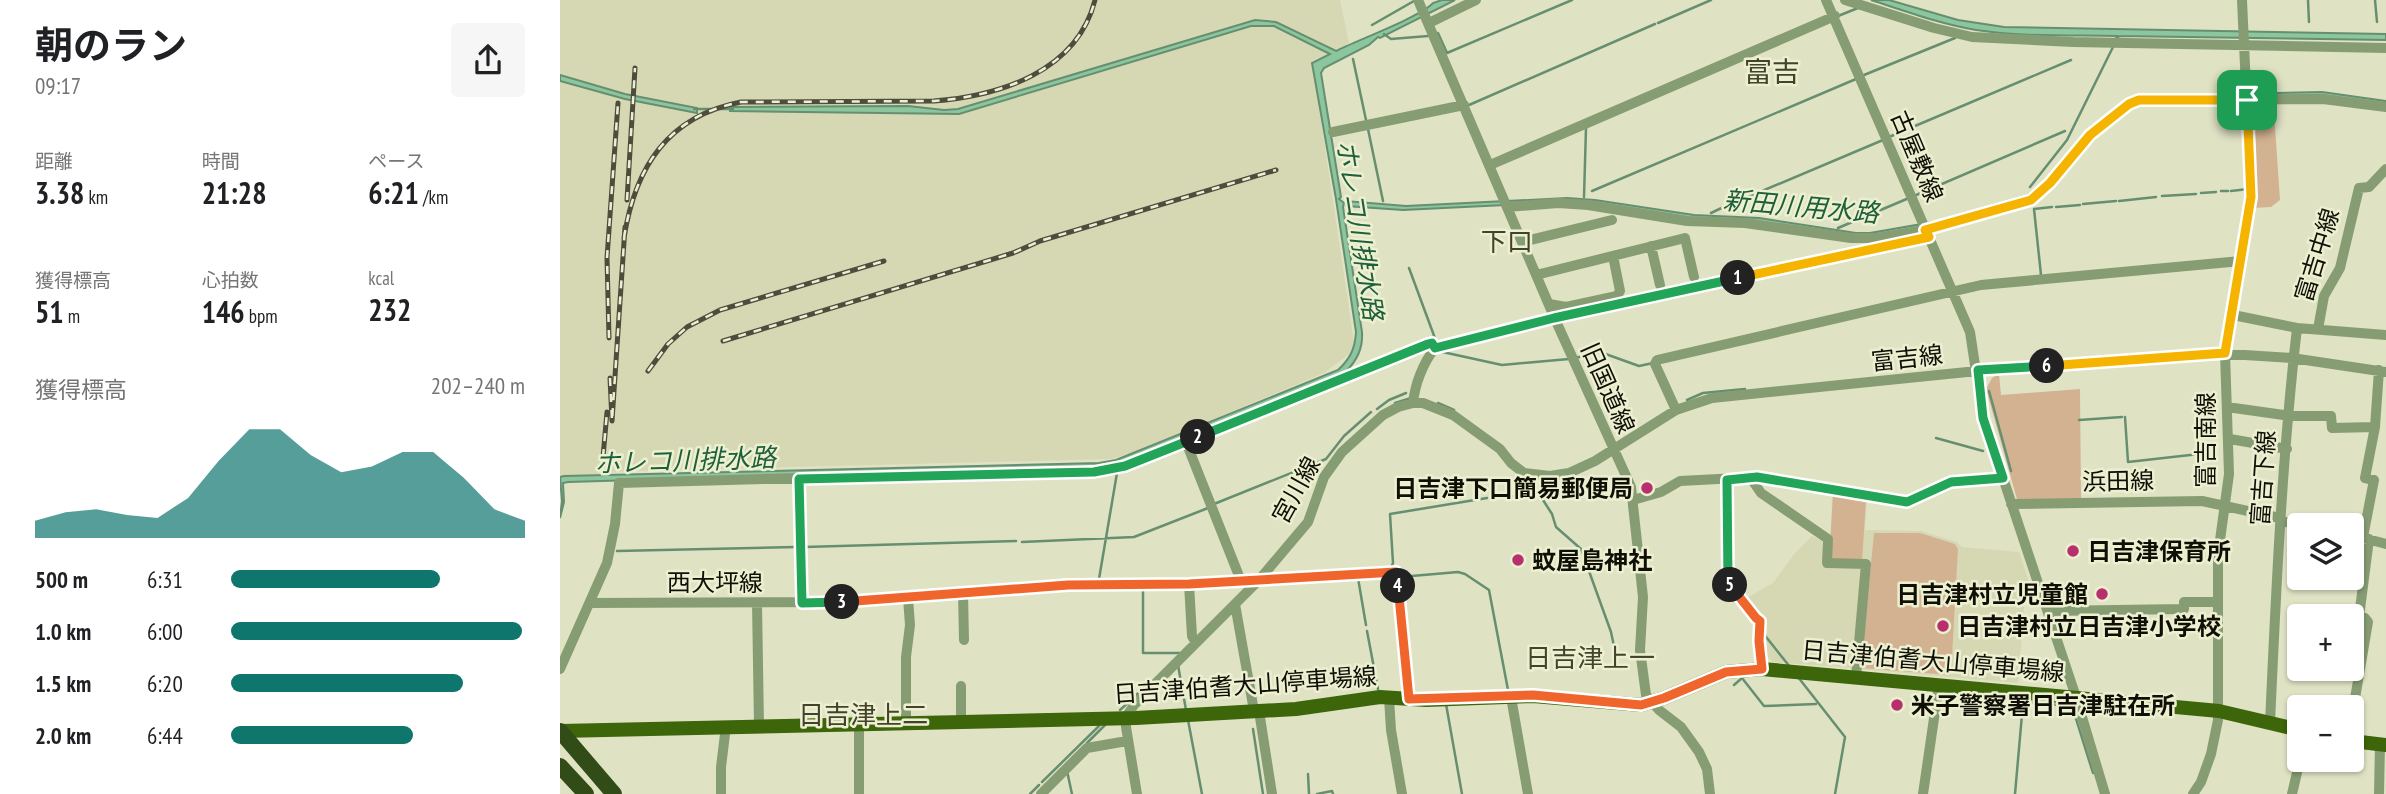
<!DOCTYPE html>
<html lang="ja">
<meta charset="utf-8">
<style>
body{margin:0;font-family:"PT Sans Narrow","Noto Sans JP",sans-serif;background:#f6f6f6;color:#202124;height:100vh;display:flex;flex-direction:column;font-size:26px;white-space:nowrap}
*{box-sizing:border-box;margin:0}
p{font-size:23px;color:#757577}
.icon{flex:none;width:38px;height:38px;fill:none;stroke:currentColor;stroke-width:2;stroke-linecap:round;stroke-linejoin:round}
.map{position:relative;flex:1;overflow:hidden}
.panel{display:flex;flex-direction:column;background:#fff;width:560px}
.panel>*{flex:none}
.tools{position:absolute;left:1727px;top:513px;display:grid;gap:14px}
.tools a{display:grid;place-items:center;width:77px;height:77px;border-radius:7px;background:#fff;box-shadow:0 2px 5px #0004;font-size:35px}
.pin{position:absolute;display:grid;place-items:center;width:60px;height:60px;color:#fff;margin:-30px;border-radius:14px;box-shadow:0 4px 10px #0006}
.km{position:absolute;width:35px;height:35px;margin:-18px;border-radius:50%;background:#222;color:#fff;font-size:19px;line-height:35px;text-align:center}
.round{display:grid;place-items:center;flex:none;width:74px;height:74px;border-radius:7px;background:#f6f6f6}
.head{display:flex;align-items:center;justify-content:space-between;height:119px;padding:0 35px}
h1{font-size:38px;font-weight:700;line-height:52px}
.stats{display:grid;grid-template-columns:repeat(3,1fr);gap:10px;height:119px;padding:7px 35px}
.stats div{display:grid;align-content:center}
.stats b{font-size:30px;font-weight:700}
.stats small{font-size:19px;font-weight:400}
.stats p{font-size:19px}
.chart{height:196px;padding:14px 35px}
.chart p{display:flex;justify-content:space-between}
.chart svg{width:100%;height:126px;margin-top:7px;fill:#0f766e;opacity:.7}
ul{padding:0 35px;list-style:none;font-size:23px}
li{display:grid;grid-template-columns:112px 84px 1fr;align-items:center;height:52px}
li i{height:18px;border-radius:9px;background:#0f766e}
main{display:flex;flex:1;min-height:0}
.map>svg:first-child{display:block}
.built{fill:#d6d8b3}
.green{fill:#d3b292}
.water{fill:#8bc69e;stroke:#668f70;stroke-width:2}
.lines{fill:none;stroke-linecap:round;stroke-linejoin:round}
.stream{stroke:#668f70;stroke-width:2.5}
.minor{stroke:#869d74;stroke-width:10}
.major{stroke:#3d6509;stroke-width:14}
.highway{stroke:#314c16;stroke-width:16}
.rail-casing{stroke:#4d4d3e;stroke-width:5}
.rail{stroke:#edefd1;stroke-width:2.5;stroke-dasharray:8;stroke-linecap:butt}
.split-1-casing{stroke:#fff;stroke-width:14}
.split-2-casing{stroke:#fff;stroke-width:14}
.split-3-casing{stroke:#fff;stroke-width:14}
.split-4-casing{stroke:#fff;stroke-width:14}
.split-5-casing{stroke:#fff;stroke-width:14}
.split-6-casing{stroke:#fff;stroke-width:14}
.split-7-casing{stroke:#fff;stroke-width:14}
.split-1{stroke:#f5b400;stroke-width:9}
.split-2{stroke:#22a559;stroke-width:9}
.split-3{stroke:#22a559;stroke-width:9}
.split-4{stroke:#f0652b;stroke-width:9}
.split-5{stroke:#f0652b;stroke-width:9}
.split-6{stroke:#22a559;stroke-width:9}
.split-7{stroke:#f5b400;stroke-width:9}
.poi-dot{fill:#b82f6d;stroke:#edefd1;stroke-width:2.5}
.labels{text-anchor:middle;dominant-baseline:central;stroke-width:5;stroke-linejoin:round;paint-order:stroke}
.street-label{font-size:24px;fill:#0f0f06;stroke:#edefd1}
.poi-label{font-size:24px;font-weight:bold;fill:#0f0f06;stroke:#edefd1;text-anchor:start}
.water-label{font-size:26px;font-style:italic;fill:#1d5f39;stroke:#edefd1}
.neighbourhood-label{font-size:26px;fill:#42432b;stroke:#edefd1}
.quarter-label{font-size:28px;fill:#42432b;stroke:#edefd1}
</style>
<main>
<section class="panel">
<div class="head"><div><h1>朝のラン</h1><p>09:17</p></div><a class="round"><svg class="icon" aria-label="share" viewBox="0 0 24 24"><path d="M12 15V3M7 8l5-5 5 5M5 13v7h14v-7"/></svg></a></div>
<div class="stats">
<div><p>距離</p><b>3.38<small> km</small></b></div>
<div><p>時間</p><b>21:28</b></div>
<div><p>ペース</p><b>6:21<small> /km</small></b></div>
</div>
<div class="stats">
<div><p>獲得標高</p><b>51<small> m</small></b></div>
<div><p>心拍数</p><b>146<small> bpm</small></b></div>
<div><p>kcal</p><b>232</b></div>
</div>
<div class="chart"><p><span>獲得標高</span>202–240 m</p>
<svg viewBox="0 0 160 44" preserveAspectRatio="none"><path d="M0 44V38L10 35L20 34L30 36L40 37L50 30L60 17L70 6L80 6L90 15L100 21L110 19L120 14L130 14L140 23L150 34L160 38V44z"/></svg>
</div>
<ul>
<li><b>500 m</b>6:31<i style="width:71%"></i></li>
<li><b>1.0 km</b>6:00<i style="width:99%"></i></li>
<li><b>1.5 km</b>6:20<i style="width:79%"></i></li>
<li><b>2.0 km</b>6:44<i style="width:62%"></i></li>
</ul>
</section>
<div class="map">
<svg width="1826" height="794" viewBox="0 0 1826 794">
<rect width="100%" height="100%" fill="#e0e2c4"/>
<path class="built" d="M 0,0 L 780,0 L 789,43 L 752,61 L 794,342 L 789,354 L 764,373 L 575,452 L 551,459 L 71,471 L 0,477 Z
M 1272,492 L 1307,499 L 1305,530 L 1361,531 L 1397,542 L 1402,547 L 1459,552 L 1469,582 L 1466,583 L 1458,683 L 1299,669 L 1309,563 L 1271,537 Z
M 1252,536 L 1262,541 L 1262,566 L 1302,567 L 1293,668 L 1213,662 L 1207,656 L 1206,625 L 1185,599 L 1213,583 L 1235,553 Z"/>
<path class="green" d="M 1714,112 L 1720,200 L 1711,207 L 1693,208 L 1690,113 Z
M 1439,374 L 1441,395 L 1520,389 L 1521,500 L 1457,499 L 1426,389 L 1432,378 Z
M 1273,495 L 1306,500 L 1302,562 L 1269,559 Z
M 1314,533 L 1360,533 L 1395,544 L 1398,549 L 1391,675 L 1301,668 Z"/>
<path class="water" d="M 882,0 L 895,0 L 820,38 L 818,37 L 809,45 L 764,68 L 761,73 L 781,197 L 779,199 L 784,203 L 783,207 L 802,332 C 803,349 797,360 785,373 L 555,466 L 8,482 L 3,483 L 4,502 L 0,518 L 2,501 L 0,477 L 4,476 L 539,463 L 556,460 L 778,370 C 790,359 795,349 796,332 L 776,199 L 752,63 L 770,54 L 714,26 L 691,26 L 399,114 L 170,111 L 170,107 L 348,106 L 384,110 L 398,109 L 695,20 L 716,22 L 776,51 C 798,40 860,17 873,3 Z
M 1311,0 L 1329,0 L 1398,20 L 1444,27 L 1826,34 L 1826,40 L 1559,36 L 1554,46 L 1552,46 L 1557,36 C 1510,35 1462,37 1416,30 C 1380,24 1345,11 1311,0 Z
M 0,75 L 65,94 L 137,108 L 137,113 L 65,99 L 0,81 Z
M 1762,92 L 1826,101 L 1826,104 L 1761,95 L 1576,99 L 1526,136 L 1488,184 L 1472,196 L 1368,226 L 1314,236 L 1295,237 L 1199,222 L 1132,218 L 1035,203 L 1005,202 L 843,210 L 786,206 L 786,201 L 846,206 L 1007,198 L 1035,200 L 1134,215 L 1199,218 L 1296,233 L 1310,233 L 1373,222 L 1467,195 L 1486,182 L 1530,128 L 1576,96 Z"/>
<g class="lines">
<path class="stream" d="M 1748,0 L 1749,22
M 1815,0 L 1817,22
M 1278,16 L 1298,8
M 1098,23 L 1151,0
M 812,25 L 854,1
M 878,33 L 887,53 L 1012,0
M 824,34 L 831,39 L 868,36
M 793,59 L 806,120
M 1304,75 L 1395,38
M 909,105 L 1095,24
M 134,109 L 173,109
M 808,129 L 823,201
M 1329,137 L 1511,60
M 1470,187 L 1507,140 L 1554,45
M 1032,191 L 1296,79
M 1661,191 L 1668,191
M 1671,191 L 1688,189
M 1641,193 L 1656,192
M 1354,196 L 1505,131
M 1602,196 L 1636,194
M 1024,197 L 1026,128
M 1559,201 L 1596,197
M 1176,202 L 1323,140
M 1523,204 L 1556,201
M 1496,207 L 1520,205
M 1151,213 L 1170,204
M 1278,228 L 1349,198
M 849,268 L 876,341
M 1481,275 L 1474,209 L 1492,207
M 878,351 L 942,365 L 1009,359
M 1015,358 L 1040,352 L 1079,366 L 1093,363
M 1442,364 L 1459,363
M 1429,391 L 1451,471
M 1127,400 L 1143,393 L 1185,389
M 835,403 L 851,398
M 878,403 L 894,410
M 817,409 L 829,400 L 846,393
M 1565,417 L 1568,462 L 1648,453 L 1649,460
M 1519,420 L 1562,417
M 1376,438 L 1423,451
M 983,477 L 983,500 L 992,514 L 996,527 L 1021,549 L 1051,632 L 1055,651
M 949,496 L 1023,497
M 932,498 L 947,497
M 654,504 L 766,459 L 784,436 L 811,412
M 462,542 L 574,537 L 648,508
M 244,547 L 456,541
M 57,551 L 236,547
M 831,568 L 833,563 L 830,514 L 927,498
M 840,577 L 898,572 L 905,574 L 929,590 L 948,690
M 798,578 L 806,625
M 539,579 L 557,473 L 569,469
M 583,588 L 583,653 L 620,653
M 807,631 L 818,689
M 1203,633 L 1230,667
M 618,665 L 626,710
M 1238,677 L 1285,737 L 1275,794
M 1174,685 L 1182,678 L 1204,706 L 1256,704
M 1463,702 L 1512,706 L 1533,773
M 886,704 L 902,794
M 560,710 L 584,688
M 628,720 L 642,794
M 693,729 L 703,794
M 527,743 L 545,725
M 1792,755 L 1799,755
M 507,771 L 512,794
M 748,774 L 749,794
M 482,782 L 539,726
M 470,794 L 479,785
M 757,794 L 772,791 L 773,794
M 1455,794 L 1463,703"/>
<path class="minor" d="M 858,0 L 995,319 L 1071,487 L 1083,597 L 1080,650 L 1086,695 L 1099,710 L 1121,727 L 1139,752 L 1147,769 L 1150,794
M 1266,0 L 1410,332 L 1423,418 L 1516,697 L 1545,794
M 1285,0 L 1374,28 L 1412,37 L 1513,42 L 1826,48
M 869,23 L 916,0
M 773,132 L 904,105
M 930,165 L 1275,16
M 948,207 L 998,203 L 1028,205 L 1127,221 L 1185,223 L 1291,238 L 1317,238 L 1365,230 L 1470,199 L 1490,183 L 1530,135 L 1569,104 L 1579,100 L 1763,99 L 1826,107
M 962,242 L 1052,220
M 1091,246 L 1100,285
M 976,275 L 1125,238 L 1134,277
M 989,304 L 1006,307 L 1057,296 L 1060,291 L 1053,256
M 1673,315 L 1737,328
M 995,319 L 1321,246 L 1369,237
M 1758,329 L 1764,296 L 1780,268 L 1799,188 L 1809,187 L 1826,169
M 853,403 C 855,384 863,363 875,348 L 994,318
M 1667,407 L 1731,416 L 1771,416 L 1772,428 L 1815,427
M 1116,410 L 1095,364 L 1097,360 L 1421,285 L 1681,261
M 1670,439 L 1727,449
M 626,442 L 681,581
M 1190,477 L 1201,493 L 1268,539 L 1267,563 L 1306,564 L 1296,677
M 239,479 L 242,603
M 1167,480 L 1168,582 L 1196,618 L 1200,621 L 1199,641 L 1202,669
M 1073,500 L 1101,492 L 1120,481 L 1197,477 L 1347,502 L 1391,482 L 1443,478
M 1451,504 L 1642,501 L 1720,518
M 1720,521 L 1741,525
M 1792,535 L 1826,544
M 1803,537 L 1814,480 L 1805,478 L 1815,427 L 1819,370
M 629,584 L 632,636 L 636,643
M 403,593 L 404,640
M 30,603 L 304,602 L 508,585 L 629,584 L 836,572 L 849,699
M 197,603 L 199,725
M 675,604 L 694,711
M 1488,611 L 1624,609 L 1624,602 L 1658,602
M 0,669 L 47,563 L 55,524 L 59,483 L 554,469 L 868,344 L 872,343 L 875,348
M 951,697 L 968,794
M 829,698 L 831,730 L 842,794
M 699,711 L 712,794
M 1792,716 L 1808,622 L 1805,618 L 1799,617 L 1809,539
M 346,722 L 346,657 L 350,625 L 348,598
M 401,722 L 401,686
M 299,723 L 299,794
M 1710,723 C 1716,591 1722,458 1737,328 L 1826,335
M 161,794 L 161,767 L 166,726
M 481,794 L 527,748 L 567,741
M 577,794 L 566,727 L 566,717 L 574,705 L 699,580 L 748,522 L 764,477 L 782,452 L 823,415 L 838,407 L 853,403 L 863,403 L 893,415 L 940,449 L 951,463 L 964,473 L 990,476 L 1009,473 L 1035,461 L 1116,410 L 1152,398 L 1417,371 L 1653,353 L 1732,358 L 1826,372
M 1363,794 L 1379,684
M 1633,794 L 1641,782 L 1651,754 L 1658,720 L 1658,555 L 1669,474 L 1665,353 L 1691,197 L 1682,0
M 1732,794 L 1740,760
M 1819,794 L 1820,744"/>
<path class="major" d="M 0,731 L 576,718 L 736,709 L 820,697 L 866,700 L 973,696 L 1081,705 L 1104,698 L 1166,672 L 1202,669 L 1659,711 L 1740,730
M 1792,741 L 1826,745"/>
<path class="highway" d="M 0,731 L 54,794
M 0,766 L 26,794"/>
<g class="rail-casing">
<path id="rail" d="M 67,200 L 75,68
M 64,238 C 75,167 108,116 181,102 L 374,101 C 439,96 517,72 535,0
M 49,338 L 47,258 L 58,103
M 163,341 L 453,253 L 480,241 L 716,170
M 88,371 L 108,344 L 127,327 L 160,310 L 324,261
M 50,378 L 52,421 L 65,227
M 43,457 L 47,412"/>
</g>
<use href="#rail" class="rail"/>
</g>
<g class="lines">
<g class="split-1-casing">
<path id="split-1" d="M 1178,278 L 1369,237 L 1365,230 L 1471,200 L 1490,183 L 1530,135 L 1569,104 L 1579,100 L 1687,100"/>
</g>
<g class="split-2-casing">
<path id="split-2" d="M 638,437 L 868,344 L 872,343 L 875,348 L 994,318 L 1178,278"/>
</g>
<g class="split-3-casing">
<path id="split-3" d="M 282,602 L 242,603 L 239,479 L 534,472 L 565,466 L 638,437"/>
</g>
<g class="split-4-casing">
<path id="split-4" d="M 282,602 L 508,585 L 629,584 L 836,572 L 838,586"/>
</g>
<g class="split-5-casing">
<path id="split-5" d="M 838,586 L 849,699 L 973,695 L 1081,705 L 1104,698 L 1166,672 L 1202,669 L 1199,641 L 1200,621 L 1196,618 L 1170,585"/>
</g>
<g class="split-6-casing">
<path id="split-6" d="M 1170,585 L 1168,582 L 1167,480 L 1197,477 L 1347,502 L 1391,482 L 1443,478 L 1423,418 L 1418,370 L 1487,366"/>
</g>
<g class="split-7-casing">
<path id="split-7" d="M 1487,366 L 1665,353 L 1691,197 L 1687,100"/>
</g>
<use href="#split-1" class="split-1"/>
<use href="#split-2" class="split-2"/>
<use href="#split-3" class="split-3"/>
<use href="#split-4" class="split-4"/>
<use href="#split-5" class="split-5"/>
<use href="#split-6" class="split-6"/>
<use href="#split-7" class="split-7"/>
</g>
<g class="poi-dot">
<circle cx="1087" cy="488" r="7"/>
<circle cx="1513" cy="551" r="7"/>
<circle cx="958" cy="560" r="7"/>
<circle cx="1542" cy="594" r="7"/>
<circle cx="1383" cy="626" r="7"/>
<circle cx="1337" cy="705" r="7"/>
</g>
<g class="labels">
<g class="street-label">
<text transform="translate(1357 156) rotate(67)">古屋敷線</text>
<text transform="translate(1757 255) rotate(-73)">富吉中線</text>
<text transform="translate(1347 358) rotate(-6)">富吉線</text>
<text transform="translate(1048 388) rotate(66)">旧国道線</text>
<text transform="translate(1645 440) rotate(-90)">富吉南線</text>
<text transform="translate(1703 478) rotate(-86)">富吉下線</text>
<text transform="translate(1558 481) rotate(-1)">浜田線</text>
<text transform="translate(736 490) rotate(-61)">宮川線</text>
<text x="155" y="582">西大坪線</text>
<text transform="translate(1373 661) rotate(5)">日吉津伯耆大山停車場線</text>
<text transform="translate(685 685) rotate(-4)">日吉津伯耆大山停車場線</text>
</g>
<g class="poi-label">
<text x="1073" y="488" text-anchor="end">日吉津下口簡易郵便局</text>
<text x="1527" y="551">日吉津保育所</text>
<text x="972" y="560">蚊屋島神社</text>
<text x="1528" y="594" text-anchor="end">日吉津村立児童館</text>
<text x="1397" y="626">日吉津村立日吉津小学校</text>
<text x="1351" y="705">米子警察署日吉津駐在所</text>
</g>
<g class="water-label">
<text transform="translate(1241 206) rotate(5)">新田川用水路</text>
<text transform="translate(800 230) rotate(81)">ホレコ川排水路</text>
<text transform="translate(125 460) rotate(-2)">ホレコ川排水路</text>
</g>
<g class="neighbourhood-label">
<text x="947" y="241">下口</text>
<text x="1030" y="657">日吉津上一</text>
<text x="303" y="714">日吉津上二</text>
</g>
<g class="quarter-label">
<text x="1212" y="71">富吉</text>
</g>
</g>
</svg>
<div class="tools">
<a><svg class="icon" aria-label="layers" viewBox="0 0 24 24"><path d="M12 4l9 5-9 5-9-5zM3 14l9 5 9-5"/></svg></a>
<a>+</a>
<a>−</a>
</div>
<div class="pin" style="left:1687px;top:100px;background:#1e9e55"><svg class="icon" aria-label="arrive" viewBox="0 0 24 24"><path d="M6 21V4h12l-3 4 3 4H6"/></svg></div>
<b class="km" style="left:1178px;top:278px">1</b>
<b class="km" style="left:638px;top:437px">2</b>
<b class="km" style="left:282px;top:602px">3</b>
<b class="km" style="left:838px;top:586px">4</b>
<b class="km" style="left:1170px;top:585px">5</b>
<b class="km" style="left:1487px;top:366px">6</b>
</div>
</main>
